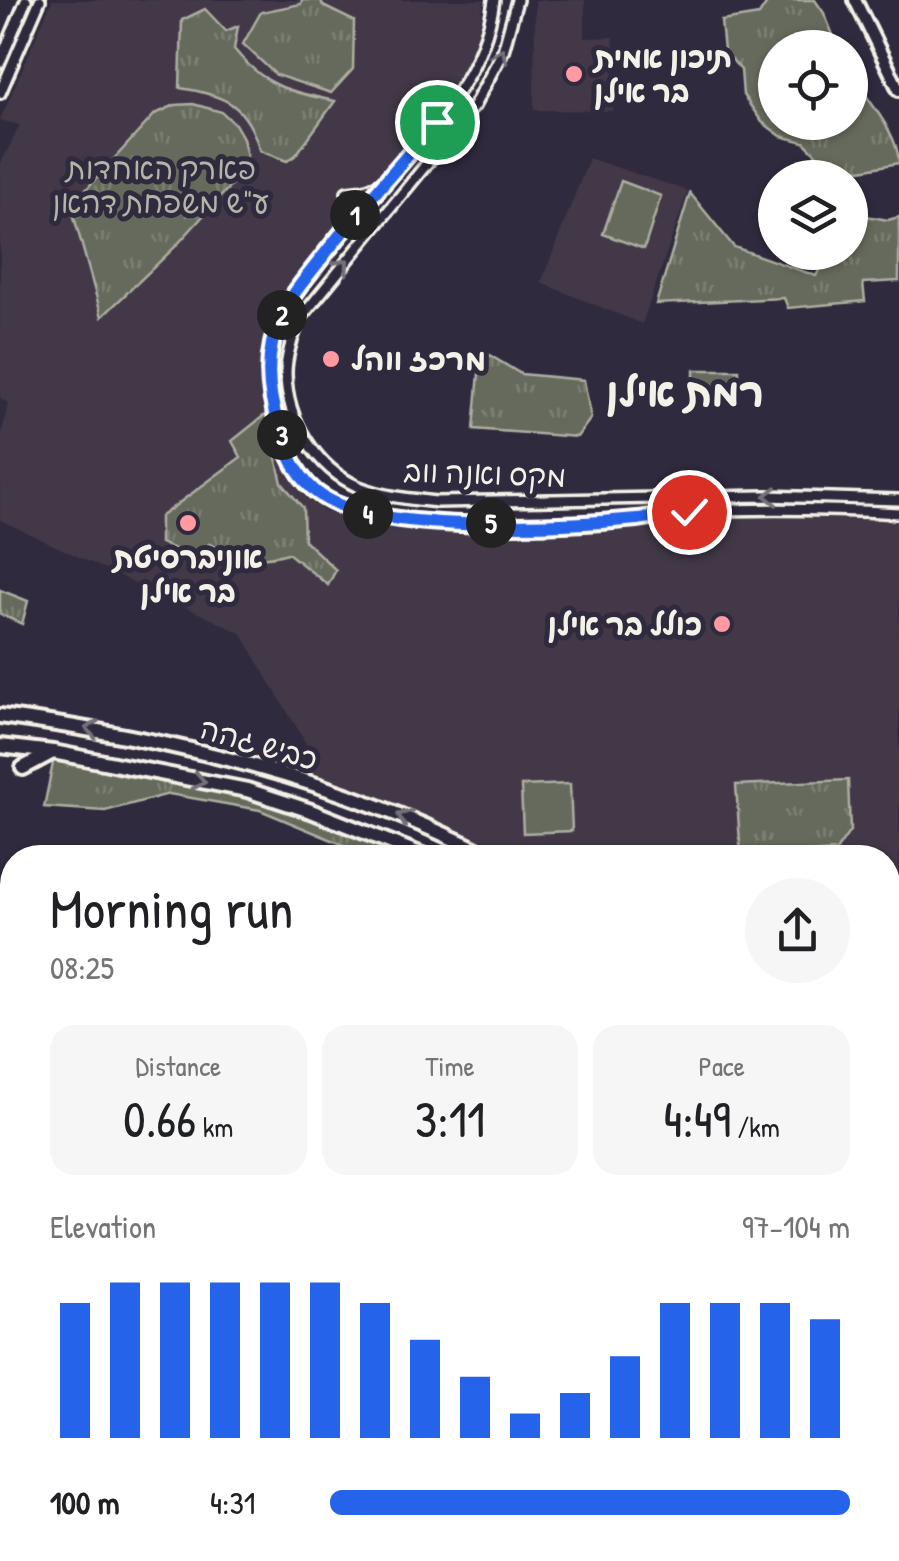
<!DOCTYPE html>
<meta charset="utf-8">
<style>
body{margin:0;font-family:"Patrick Hand","Playpen Sans Hebrew",sans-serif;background:#f6f6f6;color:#202124;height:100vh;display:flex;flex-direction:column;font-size:38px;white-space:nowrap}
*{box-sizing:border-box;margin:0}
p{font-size:32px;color:#757577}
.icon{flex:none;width:55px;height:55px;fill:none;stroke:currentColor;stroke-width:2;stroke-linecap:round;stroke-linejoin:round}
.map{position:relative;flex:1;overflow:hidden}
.details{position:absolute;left:0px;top:845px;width:900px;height:718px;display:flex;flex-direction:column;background:#fff;border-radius:40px 40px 0 0;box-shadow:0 2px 8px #0004}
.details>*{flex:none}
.tools{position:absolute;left:758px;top:30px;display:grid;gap:20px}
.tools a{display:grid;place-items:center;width:110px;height:110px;border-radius:50%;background:#fff;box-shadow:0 2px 8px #0004;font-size:50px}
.pin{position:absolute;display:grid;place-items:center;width:85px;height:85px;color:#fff;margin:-42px;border:5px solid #fff;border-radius:50%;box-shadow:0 2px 10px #0007}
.km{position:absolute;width:50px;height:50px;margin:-25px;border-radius:50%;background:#222;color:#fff;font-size:28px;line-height:50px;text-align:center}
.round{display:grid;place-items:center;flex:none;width:105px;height:105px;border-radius:52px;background:#f6f6f6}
.summary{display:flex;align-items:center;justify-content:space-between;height:170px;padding:0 50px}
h1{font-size:55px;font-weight:600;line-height:75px}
.figures{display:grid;grid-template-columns:repeat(3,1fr);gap:15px;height:170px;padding:10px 50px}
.figures div{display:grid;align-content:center;border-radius:25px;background:#f6f6f6;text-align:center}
.figures b{font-size:50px;font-weight:600}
.figures small{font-size:28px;font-weight:400}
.figures p{font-size:28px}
.chart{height:280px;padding:20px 50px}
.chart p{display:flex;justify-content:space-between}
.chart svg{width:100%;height:180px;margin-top:10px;stroke:#2563eb;stroke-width:6}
ul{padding:0 50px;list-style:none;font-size:32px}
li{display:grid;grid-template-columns:160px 120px 1fr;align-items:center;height:75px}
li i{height:25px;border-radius:12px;background:#2563eb}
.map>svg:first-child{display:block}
.built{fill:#423847}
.grass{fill:url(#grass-tufts);stroke:#adaea2;stroke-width:2.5}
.pitch{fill:#666a5c;stroke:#adaea2;stroke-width:2.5}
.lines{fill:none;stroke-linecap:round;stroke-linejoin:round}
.minor-casing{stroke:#f4f1e8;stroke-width:16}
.major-casing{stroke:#f4f1e8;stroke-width:18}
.highway-casing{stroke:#f4f1e8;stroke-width:20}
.minor{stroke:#2f2a3d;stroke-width:9}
.major{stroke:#2f2a3d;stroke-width:10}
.highway{stroke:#2f2a3d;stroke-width:12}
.oneway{stroke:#747079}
.route-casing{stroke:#fff;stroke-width:20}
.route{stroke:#2563eb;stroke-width:12}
.poi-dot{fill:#ff9aa2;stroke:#2f2a3d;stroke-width:4}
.labels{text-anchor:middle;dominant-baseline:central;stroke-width:10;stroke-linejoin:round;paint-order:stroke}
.poi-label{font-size:30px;font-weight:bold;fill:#f4f1e8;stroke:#2f2a3d;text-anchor:start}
.park-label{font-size:30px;fill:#b4b4a9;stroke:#2f2a3d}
.street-label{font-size:30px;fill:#f4f1e8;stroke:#2f2a3d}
.district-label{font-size:40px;font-weight:bold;fill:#f4f1e8;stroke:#2f2a3d}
</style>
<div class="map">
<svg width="899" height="1561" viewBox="0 0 899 1561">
<defs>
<pattern id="grass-tufts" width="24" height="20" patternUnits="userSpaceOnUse" patternTransform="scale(2.5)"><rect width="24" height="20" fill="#666a5c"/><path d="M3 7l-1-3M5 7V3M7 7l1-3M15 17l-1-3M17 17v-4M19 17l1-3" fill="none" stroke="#7c8073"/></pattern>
</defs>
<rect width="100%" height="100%" fill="#2f2a3d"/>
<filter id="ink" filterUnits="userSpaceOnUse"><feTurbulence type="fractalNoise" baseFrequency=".01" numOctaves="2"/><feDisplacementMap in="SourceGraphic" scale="20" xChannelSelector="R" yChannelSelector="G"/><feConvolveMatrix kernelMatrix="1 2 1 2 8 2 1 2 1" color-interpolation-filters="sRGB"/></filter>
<g filter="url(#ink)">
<path class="built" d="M 52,0 L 484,0 L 476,45 L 441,111 L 288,289 L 276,314 L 266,362 L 266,391 L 292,476 L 300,492 L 325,512 L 395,530 L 766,516 L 899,520 L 899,1047 L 888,1041 L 888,858 L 495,857 L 310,776 L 311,752 L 241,633 L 0,520 L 0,441 L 8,403 L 0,398 L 0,165 L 20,125 L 0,120 Z
M 535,0 L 585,0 L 585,38 L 614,37 L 613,111 L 534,110 Z
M 589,158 L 688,191 L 642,324 L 541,283 Z"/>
<path class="grass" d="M 302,0 L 321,0 L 323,6 L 354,21 L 353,69 L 331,93 L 276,75 L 243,44 L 261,12 L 301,4 Z
M 769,0 L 815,0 L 824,13 L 838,47 L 775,48 L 775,122 L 850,122 L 850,71 C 865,98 898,131 899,163 L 861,170 L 823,161 L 804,142 L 781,136 L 762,122 L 743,95 L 741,70 L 724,51 L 721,21 L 759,15 Z
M 205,9 L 226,31 L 238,26 L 234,49 C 264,86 289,92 335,101 L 296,155 L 287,161 L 260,151 C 247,105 226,95 180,88 L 182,20 Z
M 193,104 L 222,112 L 235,124 L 243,138 L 247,157 L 242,173 L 175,247 L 102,317 L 71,206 L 155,114 L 175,105 Z
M 690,193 L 734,247 L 816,276 L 828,253 L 850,252 L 850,213 L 888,220 L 899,217 L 899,281 L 863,283 L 865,301 L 788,308 L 784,298 L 656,304 Z
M 481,350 L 521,374 L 584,380 L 591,418 L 577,437 L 474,429 Z
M 694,370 L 739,370 L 739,400 L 694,400 Z
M 266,414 L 282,483 L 303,508 L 304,540 L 336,570 L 328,585 L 288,553 C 255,562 240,557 209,544 L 198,559 L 160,543 L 160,517 L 241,457 L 232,441 Z
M 0,590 L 28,601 L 22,624 L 0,614 Z
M 54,758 L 126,776 L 230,793 L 304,816 L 413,857 L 373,857 L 260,810 L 169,794 L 105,811 L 44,807 Z
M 848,780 L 850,831 L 836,851 L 741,857 L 736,785 Z
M 888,1120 L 899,1127 L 899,1204 L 888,1198 Z
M 112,1550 L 218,1550 L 216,1561 L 179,1561 Z"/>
<path class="pitch" d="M 621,181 L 661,196 L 644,249 L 603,234 Z
M 570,784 L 572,831 L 523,833 L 521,786 Z"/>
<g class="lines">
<g class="minor-casing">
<path id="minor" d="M 494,0 C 483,82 425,135 372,195 C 352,217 334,242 316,266 C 277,316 258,354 276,419 C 284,446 296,479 321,496 C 378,533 565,526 635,519 C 655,517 674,512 695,511 C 763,508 831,509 899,513
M 517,0 L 503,51 L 474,106 L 299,320 C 293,337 286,355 286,373 C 286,420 317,469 359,487 C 384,497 410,499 437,502 L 765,496 L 899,500
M 0,62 L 26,0
M 0,93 L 40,0
M 347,192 L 365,190 L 380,184
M 0,900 L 12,904
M 888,1297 L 899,1301
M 888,1479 L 899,1483"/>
</g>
<g class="major-casing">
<path id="major" d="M 855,0 L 899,90"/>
</g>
<g class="highway-casing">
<path id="highway" d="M 0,716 C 170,738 339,779 493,858
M 0,746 L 53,752 L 247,790 L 311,811 L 430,858
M 23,768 L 51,753
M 888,1060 L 899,1065
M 888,1074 L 899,1080
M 888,1096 L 899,1103
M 888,1117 L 899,1123"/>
</g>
<use href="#minor" class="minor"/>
<use href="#major" class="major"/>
<use href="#highway" class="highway"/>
</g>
<defs><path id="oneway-chevron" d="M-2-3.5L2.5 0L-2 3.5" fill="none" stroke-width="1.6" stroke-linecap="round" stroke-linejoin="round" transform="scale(2.5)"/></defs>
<g class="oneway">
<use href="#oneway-chevron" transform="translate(500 55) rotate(-68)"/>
<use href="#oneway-chevron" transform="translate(343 265) rotate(-49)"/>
<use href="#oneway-chevron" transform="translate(771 496) rotate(180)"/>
<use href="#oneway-chevron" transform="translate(92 729) rotate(-170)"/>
<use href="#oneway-chevron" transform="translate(199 781) rotate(11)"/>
<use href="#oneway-chevron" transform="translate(404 817) rotate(-157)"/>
</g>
</g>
<g class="lines" filter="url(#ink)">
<g class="route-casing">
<path id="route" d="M 437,122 C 398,166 360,209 324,255 C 309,275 291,294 281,317 C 264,353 267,391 279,427 C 287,453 299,482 323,497 C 381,534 565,526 637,519 C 654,517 671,513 689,512"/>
</g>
<use href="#route" class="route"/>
</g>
<g class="poi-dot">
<circle cx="574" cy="74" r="10"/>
<circle cx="331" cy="359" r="10"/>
<circle cx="188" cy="523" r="10"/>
<circle cx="722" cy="624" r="10"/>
</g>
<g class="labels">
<g class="poi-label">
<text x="594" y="57">תיכון אמית<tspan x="594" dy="34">בר אילן</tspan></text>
<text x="351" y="359">מרכז ווהל</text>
<text x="188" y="557" text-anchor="middle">אוניברסיטת<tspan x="188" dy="34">בר אילן</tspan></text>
<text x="702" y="624" text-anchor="end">כולל בר אילן</text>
</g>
<g class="park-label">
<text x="161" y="168">פארק האחדות<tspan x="161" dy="34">ע"ש משפחת דהאן</tspan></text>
</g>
<g class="street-label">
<text transform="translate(485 473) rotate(2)">מקס ואנה ווב</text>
<text transform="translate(259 743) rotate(16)">כביש גהה</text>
</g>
<g class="district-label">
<text x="685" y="391">רמת אילן</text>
</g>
</g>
</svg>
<div class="tools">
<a><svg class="icon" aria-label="locate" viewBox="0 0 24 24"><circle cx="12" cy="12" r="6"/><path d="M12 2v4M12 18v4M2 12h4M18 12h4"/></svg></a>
<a><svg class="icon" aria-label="layers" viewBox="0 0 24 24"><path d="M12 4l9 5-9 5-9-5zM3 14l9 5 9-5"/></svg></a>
</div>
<div class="pin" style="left:437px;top:122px;background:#1e9e55"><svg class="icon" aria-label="arrive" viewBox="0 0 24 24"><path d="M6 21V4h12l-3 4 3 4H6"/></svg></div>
<div class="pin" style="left:689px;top:512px;background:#d93025"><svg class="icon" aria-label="check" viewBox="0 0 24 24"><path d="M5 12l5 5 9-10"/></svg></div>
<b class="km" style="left:355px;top:215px">1</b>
<b class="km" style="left:282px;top:315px">2</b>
<b class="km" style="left:282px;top:435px">3</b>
<b class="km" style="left:368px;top:514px">4</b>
<b class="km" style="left:491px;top:523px">5</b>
<section class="details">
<div class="summary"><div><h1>Morning run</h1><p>08:25</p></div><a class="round"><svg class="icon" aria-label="share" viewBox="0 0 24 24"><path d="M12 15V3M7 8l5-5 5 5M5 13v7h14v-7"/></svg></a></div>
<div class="figures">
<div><p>Distance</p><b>0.66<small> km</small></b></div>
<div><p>Time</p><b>3:11</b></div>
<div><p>Pace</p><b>4:49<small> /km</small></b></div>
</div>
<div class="chart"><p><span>Elevation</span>97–104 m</p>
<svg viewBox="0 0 160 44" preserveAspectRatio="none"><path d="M5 44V11M15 44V6M25 44V6M35 44V6M45 44V6M55 44V6M65 44V11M75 44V20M85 44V29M95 44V38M105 44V33M115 44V24M125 44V11M135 44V11M145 44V11M155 44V15"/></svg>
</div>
<ul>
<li><b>100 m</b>4:31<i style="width:100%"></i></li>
</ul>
</section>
</div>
